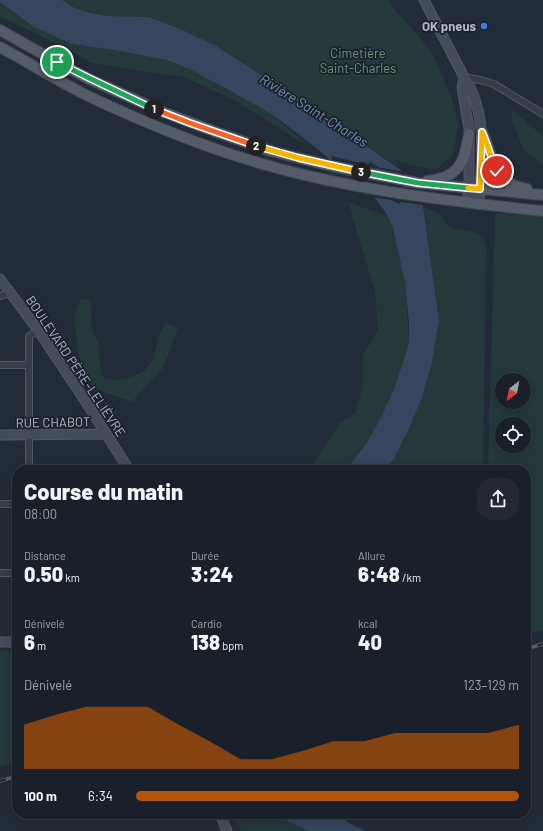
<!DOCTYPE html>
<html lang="fr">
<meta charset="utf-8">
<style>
body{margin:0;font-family:Barlow,sans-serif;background:#232832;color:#f1f3f6;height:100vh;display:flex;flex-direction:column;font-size:15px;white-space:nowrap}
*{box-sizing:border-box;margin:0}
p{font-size:13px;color:#9fa3a8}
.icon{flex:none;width:22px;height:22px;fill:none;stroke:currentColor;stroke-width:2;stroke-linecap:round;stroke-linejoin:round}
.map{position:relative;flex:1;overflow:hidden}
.sheet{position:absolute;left:12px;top:465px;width:519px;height:354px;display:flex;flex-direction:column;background:#1a202a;border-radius:16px;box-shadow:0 2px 10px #0003,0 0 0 1px #383e47}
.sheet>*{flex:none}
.needle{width:26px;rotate:212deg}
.controls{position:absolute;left:495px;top:373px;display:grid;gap:8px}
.controls a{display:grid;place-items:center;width:36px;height:36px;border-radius:50%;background:#1a202a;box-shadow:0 2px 10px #0003,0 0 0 1px #383e47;font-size:20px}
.pin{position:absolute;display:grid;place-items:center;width:34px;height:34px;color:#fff;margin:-17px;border:2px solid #fff;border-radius:50%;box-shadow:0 1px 4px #0007}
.km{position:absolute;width:20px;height:20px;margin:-10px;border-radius:50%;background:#222;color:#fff;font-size:11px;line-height:20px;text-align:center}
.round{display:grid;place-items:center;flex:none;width:42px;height:42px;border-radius:16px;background:#232832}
.overview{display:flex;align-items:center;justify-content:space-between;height:68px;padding:0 12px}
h1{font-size:22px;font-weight:800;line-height:30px}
.stats{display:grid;grid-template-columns:repeat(3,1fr);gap:6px;height:68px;padding:4px 12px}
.stats div{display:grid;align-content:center}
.stats b{font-size:20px;font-weight:800}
.stats small{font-size:11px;font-weight:400}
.stats p{font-size:11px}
.chart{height:112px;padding:8px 12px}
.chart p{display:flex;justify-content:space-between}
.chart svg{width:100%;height:72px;margin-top:4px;fill:#b45309;opacity:.7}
ul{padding:0 12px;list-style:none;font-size:13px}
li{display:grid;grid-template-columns:64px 48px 1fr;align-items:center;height:30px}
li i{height:10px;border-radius:5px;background:#b45309}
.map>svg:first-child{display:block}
.green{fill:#25383a;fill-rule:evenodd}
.water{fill:#36465f}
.pier{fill:#222b38}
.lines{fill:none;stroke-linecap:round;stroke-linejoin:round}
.street-casing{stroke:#515864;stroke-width:8}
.secondary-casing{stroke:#515864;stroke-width:11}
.primary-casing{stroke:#3f4652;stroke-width:12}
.street{stroke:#363d49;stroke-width:6}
.secondary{stroke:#444c5c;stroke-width:9}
.primary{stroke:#545c69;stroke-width:10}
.rail-casing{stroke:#586170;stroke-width:3.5}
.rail{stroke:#1b222e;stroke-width:2;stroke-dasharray:6;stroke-linecap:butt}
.split-1-casing{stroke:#fff;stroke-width:8}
.split-2-casing{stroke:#fff;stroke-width:8}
.split-3-casing{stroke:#fff;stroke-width:8}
.split-4-casing{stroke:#fff;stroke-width:8}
.split-5-casing{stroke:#fff;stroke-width:8}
.split-1{stroke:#22a559;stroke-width:5}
.split-2{stroke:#f0652b;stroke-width:5}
.split-3{stroke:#f5b400;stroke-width:5}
.split-4{stroke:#22a559;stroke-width:5}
.split-5{stroke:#f5b400;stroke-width:5}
.shop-dot{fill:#3f7fe0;stroke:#1b222e;stroke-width:1.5}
.labels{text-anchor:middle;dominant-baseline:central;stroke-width:3.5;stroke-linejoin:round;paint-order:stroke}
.poi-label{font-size:13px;font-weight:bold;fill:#b1b8c5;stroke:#1b222e;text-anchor:end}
.park-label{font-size:13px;fill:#699574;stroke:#1b222e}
.street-label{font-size:13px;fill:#b1b8c5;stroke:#1b222e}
.water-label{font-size:14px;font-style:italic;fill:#7a8eac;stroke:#1b222e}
</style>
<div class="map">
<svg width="543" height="831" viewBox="0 0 543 831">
<rect width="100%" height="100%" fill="#222b38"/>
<path class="green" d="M 62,0 L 387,0 L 431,51 L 452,98 L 458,125 L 453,154 L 436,170 L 402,163 L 398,160 L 396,166 L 317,111 L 216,46 L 185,31 L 149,17 L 106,16 L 73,7 Z
M 0,2 L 34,27 L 72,44 L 114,50 L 167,60 L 189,69 L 227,89 L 273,115 L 312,149 L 236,101 L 184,77 L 161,74 L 91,63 L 69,50 L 0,16 Z
M 512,110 L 543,136 L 543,165 L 523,149 L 512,121 Z
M 348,202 L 387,216 L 393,228 L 405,283 L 409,343 L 401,368 L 393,391 L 380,419 L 366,444 L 346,470 L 309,470 L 340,423 L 355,413 L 362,390 L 363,355 L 378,331 L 375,292 Z
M 423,206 L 441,215 L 447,225 L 455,229 L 474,231 L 483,238 L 487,248 L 486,257 L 483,470 L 385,470 L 393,460 L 408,431 L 422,398 L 432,362 L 439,321 Z
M 495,213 L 543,216 L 543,630 L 526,634 L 526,470 L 488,470 ZM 502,380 L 524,380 L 524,402 L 502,402 ZM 502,424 L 524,424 L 524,446 L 502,446 Z
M 90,298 L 92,314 L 91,323 L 93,332 L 98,342 L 101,374 L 105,378 L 117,380 L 134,376 L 144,371 L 153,360 L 160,333 L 166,322 L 178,329 L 163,368 L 132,402 L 93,388 L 78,353 L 74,316 L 80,300 Z
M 17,650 L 17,761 L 0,767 L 0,651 Z
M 232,814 L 277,814 L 285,820 L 309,831 L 241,831 Z"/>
<path class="water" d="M 0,0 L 62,0 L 73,7 L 88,12 L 106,16 L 149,17 L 185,31 L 216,46 L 317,111 L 395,166 L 414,181 L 423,206 L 439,321 L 432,362 L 422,398 L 408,431 L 393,460 L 385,470 L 346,470 L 366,444 L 380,419 L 393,391 L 401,368 L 409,343 L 409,323 L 405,283 L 393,228 L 386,213 L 374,197 L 315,147 L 273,115 L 227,89 L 189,69 L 167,60 L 114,50 L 72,44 L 34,27 L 0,2 Z
M 277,814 L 337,814 L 349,823 L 365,831 L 309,831 L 285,820 Z"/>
<path class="pier" d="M 331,156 L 368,165 L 370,162 L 377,166 L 377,167 L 405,172 L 414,179 L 423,205 L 401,202 L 399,204 L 391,200 L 371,197 L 334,165 Z"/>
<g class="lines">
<g class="street-casing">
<path id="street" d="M 464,77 L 480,80 L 494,84 L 543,114
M 0,296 L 11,293
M 0,365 L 29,365
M 29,470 L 29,336 L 38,330
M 0,504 L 17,504
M 0,573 L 17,573"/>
</g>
<g class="secondary-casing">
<path id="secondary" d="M 424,0 L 464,77 C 489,114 481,162 479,204
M 464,77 L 462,88 L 469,128 L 469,188 L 467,203
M 0,279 L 38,330 L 86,402 L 129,470
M 0,435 L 106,434
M 0,642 L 17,642
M 220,814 L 227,831"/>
</g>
<g class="primary-casing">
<path id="primary" d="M 0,30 L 57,62 L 89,79 L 163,112 L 216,132 L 271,151 L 331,166 L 418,183 L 543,195
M 0,47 C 29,63 58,81 88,96 C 143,122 201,146 259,163 C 351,190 448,201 543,211
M 482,132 C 495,159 491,182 527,189
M 427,181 C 434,180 442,179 449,175 C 464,167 466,150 469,134"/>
</g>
<use href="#street" class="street"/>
<use href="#secondary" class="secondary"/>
<use href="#primary" class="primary"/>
<g class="rail-casing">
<path id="rail" d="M 526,649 L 543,644
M 0,781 L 17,776"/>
</g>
<use href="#rail" class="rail"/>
</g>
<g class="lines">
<g class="split-1-casing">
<path id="split-1" d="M 57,62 L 89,78 L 154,109"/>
</g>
<g class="split-2-casing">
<path id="split-2" d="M 154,109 L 190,123 L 256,146"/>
</g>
<g class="split-3-casing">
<path id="split-3" d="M 256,146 L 299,158 L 361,172"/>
</g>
<g class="split-4-casing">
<path id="split-4" d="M 361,172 L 418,183 L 468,188"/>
</g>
<g class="split-5-casing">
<path id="split-5" d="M 468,188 L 480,189 L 482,132 C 488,145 491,159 497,171"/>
</g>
<use href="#split-1" class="split-1"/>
<use href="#split-2" class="split-2"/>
<use href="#split-3" class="split-3"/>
<use href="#split-4" class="split-4"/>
<use href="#split-5" class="split-5"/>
</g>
<circle class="shop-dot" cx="484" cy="26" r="4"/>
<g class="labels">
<g class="poi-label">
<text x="476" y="26">OK pneus</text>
</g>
<g class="park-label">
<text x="358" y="53">Cimetière<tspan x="358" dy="15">Saint-Charles</tspan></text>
</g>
<g class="street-label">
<text transform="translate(76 366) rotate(56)">BOULEVARD PÈRE-LELIÈVRE</text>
<text transform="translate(53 422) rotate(-1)">RUE CHABOT</text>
</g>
<g class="water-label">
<text transform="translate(314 110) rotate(32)">Rivière Saint-Charles</text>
</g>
</g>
</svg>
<div class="controls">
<a><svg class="needle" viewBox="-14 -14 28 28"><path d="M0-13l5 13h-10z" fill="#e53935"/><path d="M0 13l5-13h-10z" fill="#9fa3a8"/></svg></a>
<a><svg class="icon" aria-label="locate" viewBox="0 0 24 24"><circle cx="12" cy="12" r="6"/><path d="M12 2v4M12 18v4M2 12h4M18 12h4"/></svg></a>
</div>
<div class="pin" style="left:57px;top:62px;background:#1e9e55"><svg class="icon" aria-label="arrive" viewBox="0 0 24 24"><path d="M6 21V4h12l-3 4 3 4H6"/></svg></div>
<div class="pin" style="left:497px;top:171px;background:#d93025"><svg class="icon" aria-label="check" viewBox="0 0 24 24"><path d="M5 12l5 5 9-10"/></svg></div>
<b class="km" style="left:154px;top:109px">1</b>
<b class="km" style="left:256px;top:146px">2</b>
<b class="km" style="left:361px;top:172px">3</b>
<section class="sheet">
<div class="overview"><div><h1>Course du matin</h1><p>08:00</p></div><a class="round"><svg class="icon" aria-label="share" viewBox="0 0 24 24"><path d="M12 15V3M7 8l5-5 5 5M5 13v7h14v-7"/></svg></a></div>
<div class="stats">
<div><p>Distance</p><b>0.50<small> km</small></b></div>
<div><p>Durée</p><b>3:24</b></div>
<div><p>Allure</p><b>6:48<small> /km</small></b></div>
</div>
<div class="stats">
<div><p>Dénivelé</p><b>6<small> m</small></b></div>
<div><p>Cardio</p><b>138<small> bpm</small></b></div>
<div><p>kcal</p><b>40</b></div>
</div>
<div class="chart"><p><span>Dénivelé</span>123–129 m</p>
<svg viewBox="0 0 160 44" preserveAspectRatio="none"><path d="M0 44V17L10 11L20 6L30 6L40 6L50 17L60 27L70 38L80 38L90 33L100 27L110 27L120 22L130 22L140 22L150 22L160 17V44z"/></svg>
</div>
<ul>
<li><b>100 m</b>6:34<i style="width:100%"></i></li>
</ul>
</section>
</div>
